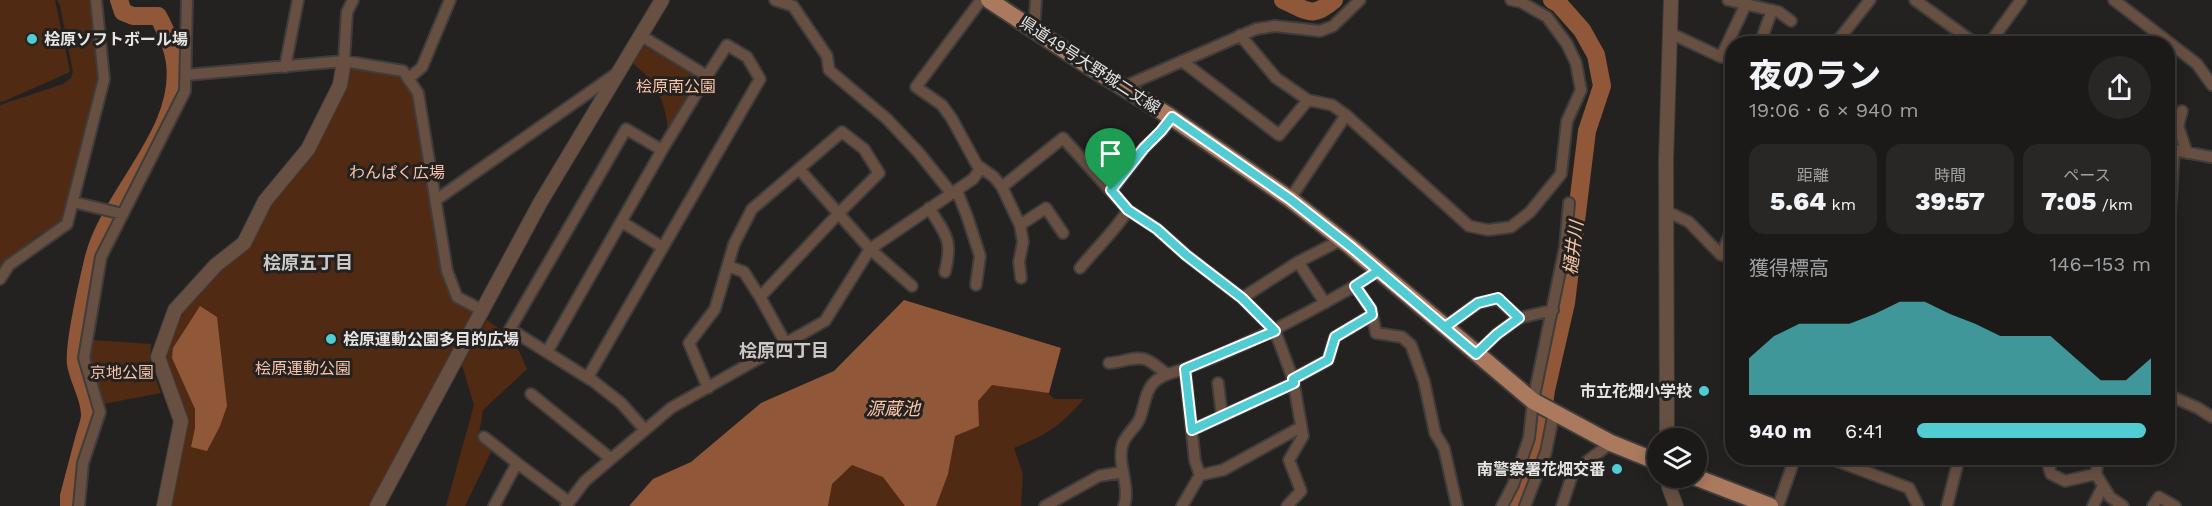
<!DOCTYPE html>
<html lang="ja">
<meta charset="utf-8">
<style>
body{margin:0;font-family:"Work Sans","Noto Sans JP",sans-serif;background:#282725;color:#f1f3f6;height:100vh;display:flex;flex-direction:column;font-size:22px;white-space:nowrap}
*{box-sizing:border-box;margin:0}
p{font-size:20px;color:#a0a1a2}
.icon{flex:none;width:33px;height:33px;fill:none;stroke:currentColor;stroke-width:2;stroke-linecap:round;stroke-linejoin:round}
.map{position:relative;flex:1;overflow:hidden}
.side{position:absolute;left:1725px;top:36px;width:450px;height:429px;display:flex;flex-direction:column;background:#1b1a18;border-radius:24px;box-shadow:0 3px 15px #0003,0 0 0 2px #393837}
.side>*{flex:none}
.buttons{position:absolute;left:1647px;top:428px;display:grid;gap:12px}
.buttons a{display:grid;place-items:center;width:60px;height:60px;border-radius:50%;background:#1b1a18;box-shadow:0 3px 15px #0003,0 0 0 2px #393837;font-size:30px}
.pin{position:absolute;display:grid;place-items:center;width:51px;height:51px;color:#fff;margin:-62px -26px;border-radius:50% 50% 50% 0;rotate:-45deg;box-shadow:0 0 6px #0007}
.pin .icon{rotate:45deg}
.round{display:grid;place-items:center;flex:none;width:63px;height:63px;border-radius:32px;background:#282725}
.overview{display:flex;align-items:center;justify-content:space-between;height:102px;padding:0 24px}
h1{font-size:33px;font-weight:800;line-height:45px}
.figures{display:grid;grid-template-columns:repeat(3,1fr);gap:9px;height:102px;padding:6px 24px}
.figures div{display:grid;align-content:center;border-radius:15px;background:#282725;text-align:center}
.figures b{font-size:26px;font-weight:800}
.figures small{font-size:16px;font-weight:400}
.figures p{font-size:16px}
.chart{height:168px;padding:12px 24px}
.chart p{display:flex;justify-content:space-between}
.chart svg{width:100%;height:108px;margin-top:6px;fill:#51ccd2;opacity:.7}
ul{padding:0 24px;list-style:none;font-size:20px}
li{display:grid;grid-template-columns:96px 72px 1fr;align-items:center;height:45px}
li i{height:15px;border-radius:8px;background:#51ccd2}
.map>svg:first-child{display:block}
.green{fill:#512a13}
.water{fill:#905838}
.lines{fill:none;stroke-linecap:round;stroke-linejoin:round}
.river{stroke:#905838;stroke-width:18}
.minor-casing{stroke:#3f3d3b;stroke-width:14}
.tertiary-casing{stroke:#3f3d3b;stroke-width:16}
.primary-casing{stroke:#3f3d3b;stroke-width:20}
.minor{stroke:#674f41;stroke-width:10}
.tertiary{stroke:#674f41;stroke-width:14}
.primary{stroke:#ab795e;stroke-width:16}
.route-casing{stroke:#fff;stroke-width:12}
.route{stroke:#51ccd2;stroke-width:8}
.poi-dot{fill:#51ccd2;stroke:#242220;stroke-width:2}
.labels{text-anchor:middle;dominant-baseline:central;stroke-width:6;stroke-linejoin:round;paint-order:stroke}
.poi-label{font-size:16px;font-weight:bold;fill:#e7e5e4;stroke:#242220;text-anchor:start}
.street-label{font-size:16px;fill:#e7e5e4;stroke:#242220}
.park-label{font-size:16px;fill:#f8c4a8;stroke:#242220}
.water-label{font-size:18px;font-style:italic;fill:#f8c4a8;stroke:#242220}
.neighbourhood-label{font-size:18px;font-weight:bold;fill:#cbc8c6;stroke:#242220}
</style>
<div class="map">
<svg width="2212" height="506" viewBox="0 0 2212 506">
<rect width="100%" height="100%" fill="#242220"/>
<path class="green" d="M 0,0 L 55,0 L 70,72 L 2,102 L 0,102 Z
M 57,0 L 93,0 L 100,76 L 64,219 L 34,238 L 0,270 L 0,105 L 63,84 L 71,78 L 73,72 L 60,5 Z
M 642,45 L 701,79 L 668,132 C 666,101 656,81 631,62 Z
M 344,61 L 403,71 L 418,93 L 457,297 L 482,310 L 384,506 L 164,506 L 181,421 L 158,357 L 175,310 L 244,243 L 308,149 Z
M 487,320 L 514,340 L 527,369 L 483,410 L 479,434 L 491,452 L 465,506 L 446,506 L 474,405 L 462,365 Z
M 93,340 L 151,344 L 150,364 L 161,393 L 103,404 L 89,363 Z
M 993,376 L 1039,384 L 1054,399 L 1084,399 C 1059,427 1048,434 1014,448 L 1023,474 L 1021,506 L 928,506 C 944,454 956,417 993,376 Z
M 853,457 L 889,471 L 913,506 L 822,506 L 826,477 Z"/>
<path class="water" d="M 904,300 L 1061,348 L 1049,393 L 992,385 L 978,401 L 979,426 L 955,436 L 948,474 L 936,506 L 905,506 L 883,477 L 852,465 L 832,484 L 828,506 L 629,506 L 653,479 L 691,462 L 761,403 L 834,371 Z
M 200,306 L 217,317 L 227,406 L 220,426 L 207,451 L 191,447 L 195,428 L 195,409 L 172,358 L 173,348 Z"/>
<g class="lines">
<path class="river" d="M 1283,0 C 1308,11 1312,19 1334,0
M 69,506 L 69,496 C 74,477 79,458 84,439 C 86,432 89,424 90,417 C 91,398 79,382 76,364 C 73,345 89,278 94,257 C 111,193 184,132 175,63 C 173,46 166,31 158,16 L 133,16 L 123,12 L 119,0
M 1511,506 L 1538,447 L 1546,390 L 1566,303 L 1587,131 L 1602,86 L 1596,55 L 1582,30 L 1559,4 L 1552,0"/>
<g class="minor-casing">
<path id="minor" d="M 775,0 L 793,6 L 827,56 L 829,70 L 887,119 L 919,153 L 952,194
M 981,0 L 916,87 L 942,105 L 952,119 L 977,165 L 994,177 L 1002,187 L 1020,225 L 1023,242 L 1019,262 L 1021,278
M 1728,0 L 1779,12 L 1791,21
M 1915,0 L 1976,44
M 2114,0 L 2197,64 L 2212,85
M 1034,29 L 1036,0
M 1670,33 L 1721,57 L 1746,4
M 640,35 L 707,76 L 727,45 L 747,57 L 760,79 L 588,377 L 621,403 L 645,430
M 1240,35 L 1276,78 L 1308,100 L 1332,105 L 1346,115
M 1771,44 L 1762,38 L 1772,10
M 1835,44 L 1870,0
M 1989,44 L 2021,0
M 344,61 L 347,12 L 353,0
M 1182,61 L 1279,135 L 1308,100
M 285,67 L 298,0
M 186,75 L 344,61 L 403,71 L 418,93 L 447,271 L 457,297 L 482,310
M 408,79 L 422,67 L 450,0
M 1123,87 L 1256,29 L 1275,26 L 1320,31 L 1333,26 L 1360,0
M 2182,111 L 2178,126 L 2187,153
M 799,169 L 870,249 L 912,286
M 1002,187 L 1063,138 L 1128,210 L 1157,229 L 1186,255 L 1242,298 L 1275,331 L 1293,379 L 1303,436 L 1289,460 L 1301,491 L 1287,506
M 957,191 L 967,216 L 980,256 L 976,285
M 1111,191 L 1144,148 L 1162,131 L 1171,117
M 1290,199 L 1346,115 L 1469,226 L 1488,230 L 1511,227 L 1530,212 L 1561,174 L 1567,121 L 1581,90 L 1576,63 L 1567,44 L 1547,17 L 1521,2 L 1511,0
M 436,200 L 617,73
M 73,202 L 123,214
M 929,208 C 946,235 953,239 945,272
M 1666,211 L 1689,222 L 1721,255 L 1732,230
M 622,222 L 662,247
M 1020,225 L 1046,208 L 1063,233
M 2168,245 L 2174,150 L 2212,157
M 1298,262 L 1325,303
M 728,266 L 744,272 L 760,297
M 1080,268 C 1096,248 1115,231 1128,210
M 1378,271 L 1355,286 L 1371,309 L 1376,333 L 1402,337 L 1411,345 L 1424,381 L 1435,433 L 1444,448 L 1457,506
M 0,279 L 9,265 L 67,224 L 104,79 L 96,0
M 1242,298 L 1298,262 L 1341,240
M 1445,327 L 1478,303 L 1498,299 L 1519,318
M 547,352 L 662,150
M 1476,354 L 1497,334 L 1519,318 L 1553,310
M 1109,363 C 1121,363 1135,355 1147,360 C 1154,363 1161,370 1167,374
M 1293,379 L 1328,360 L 1335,337 L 1372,315
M 591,380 L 510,329 L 626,129 L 662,150 L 707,76
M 1218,383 L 1222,416
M 708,388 L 689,343 L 715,309 L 734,244 L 752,209 L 842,132 L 864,149 L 879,173 L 840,212 L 760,297 L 786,344
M 531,394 L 610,458
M 2168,395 L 2198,408 L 2212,417
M 1192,430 L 1294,383
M 484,437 L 517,463
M 1829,458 L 1909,488 L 1918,506
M 2054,458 L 2049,468 L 2051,474 L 2065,481 L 2096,474 L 2110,497 L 2123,506
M 2096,474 L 2098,458
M 1200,475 L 1223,470 L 1301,427
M 79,506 L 83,463 L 100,412 L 84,358 L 101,257 L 185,91 L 187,0
M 494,506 L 517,463 L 569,502
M 566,506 L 585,481 L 671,408 L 825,321 L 870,249 L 973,179 L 981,168
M 1045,506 L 1099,476 L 1123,472
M 1124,506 C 1131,487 1116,462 1123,443 C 1126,435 1135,428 1139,420 C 1144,410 1144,396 1151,386 C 1159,374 1174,373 1187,368 C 1246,346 1300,317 1355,286
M 1182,506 L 1200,475 L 1195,461 L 1185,369
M 1502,506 L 1513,485 L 1529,438 L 1533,401 L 1565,247 L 1569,203
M 1525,506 L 1546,452 L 1554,412
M 1562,506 L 1573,472 L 1611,443
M 1778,506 L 1795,458
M 1947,506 L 1959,458
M 2093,506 L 2103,486
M 2153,506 L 2159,497 L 2175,506"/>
</g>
<g class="tertiary-casing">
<path id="tertiary" d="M 1667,438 L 1666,160 L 1671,0
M 1668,477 L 1669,487 L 1676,506
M 164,506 L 181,421 L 158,357 L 175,310 L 216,265 L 244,243 L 265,201 L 308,149 L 340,85 L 344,61
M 377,506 L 540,203 L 662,0"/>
</g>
<g class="primary-casing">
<path id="primary" d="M 989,0 L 1087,65 L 1171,117 L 1290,199 L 1351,247 L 1533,401 L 1611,443 L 1658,462
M 1695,477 L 1770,506"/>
</g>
<use href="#minor" class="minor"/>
<use href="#tertiary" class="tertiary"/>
<use href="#primary" class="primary"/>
</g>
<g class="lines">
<g class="route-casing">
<path id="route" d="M 1111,190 L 1128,210 L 1157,229 L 1186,255 L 1242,298 L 1275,331 L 1185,369 L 1192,430 L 1294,383 L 1293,379 L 1328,360 L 1335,337 L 1372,315 L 1371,309 L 1355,286 L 1378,271 L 1476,354 L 1497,334 L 1519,318 L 1498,298 L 1478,303 L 1445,327 L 1351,247 L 1290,199 L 1172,117 L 1161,131 L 1144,148 L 1111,190"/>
</g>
<use href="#route" class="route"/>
</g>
<g class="poi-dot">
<circle cx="32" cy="39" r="6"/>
<circle cx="331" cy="339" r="6"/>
<circle cx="1704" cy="391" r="6"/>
<circle cx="1617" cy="469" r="6"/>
</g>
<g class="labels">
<g class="poi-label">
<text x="44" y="39">桧原ソフトボール場</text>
<text x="343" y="339">桧原運動公園多目的広場</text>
<text x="1692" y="391" text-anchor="end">市立花畑小学校</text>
<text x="1605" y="469" text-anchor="end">南警察署花畑交番</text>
</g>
<g class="street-label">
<text transform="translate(1090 65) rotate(33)">県道49号大野城二丈線</text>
</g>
<g class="park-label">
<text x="676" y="86">桧原南公園</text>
<text x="397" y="172">わんぱく広場</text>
<text x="303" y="368">桧原運動公園</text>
<text x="122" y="372">京地公園</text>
</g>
<g class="water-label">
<text transform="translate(1573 248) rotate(-83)">樋井川</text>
<text x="893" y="408">源蔵池</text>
</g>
<g class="neighbourhood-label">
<text x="308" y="262">桧原五丁目</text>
<text x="784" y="350">桧原四丁目</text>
</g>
</g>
</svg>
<div class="buttons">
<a><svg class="icon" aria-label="layers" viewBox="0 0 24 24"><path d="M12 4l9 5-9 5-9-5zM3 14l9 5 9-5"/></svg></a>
</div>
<div class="pin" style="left:1111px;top:190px;background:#1e9e55"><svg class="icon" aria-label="arrive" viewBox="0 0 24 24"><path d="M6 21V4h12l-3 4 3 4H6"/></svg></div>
<section class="side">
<div class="overview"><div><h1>夜のラン</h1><p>19:06 · 6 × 940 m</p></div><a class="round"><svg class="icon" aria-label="share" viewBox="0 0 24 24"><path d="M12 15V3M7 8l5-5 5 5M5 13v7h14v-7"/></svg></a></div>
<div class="figures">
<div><p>距離</p><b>5.64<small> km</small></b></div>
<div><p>時間</p><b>39:57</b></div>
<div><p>ペース</p><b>7:05<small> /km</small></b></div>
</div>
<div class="chart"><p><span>獲得標高</span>146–153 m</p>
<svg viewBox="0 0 160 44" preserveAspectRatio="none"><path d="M0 44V29L10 20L20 15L30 15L40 15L50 11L60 6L70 6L80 11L90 15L100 20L110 20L120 20L130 29L140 38L150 38L160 29V44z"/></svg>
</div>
<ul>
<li><b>940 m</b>6:41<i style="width:98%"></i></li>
</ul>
</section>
</div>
